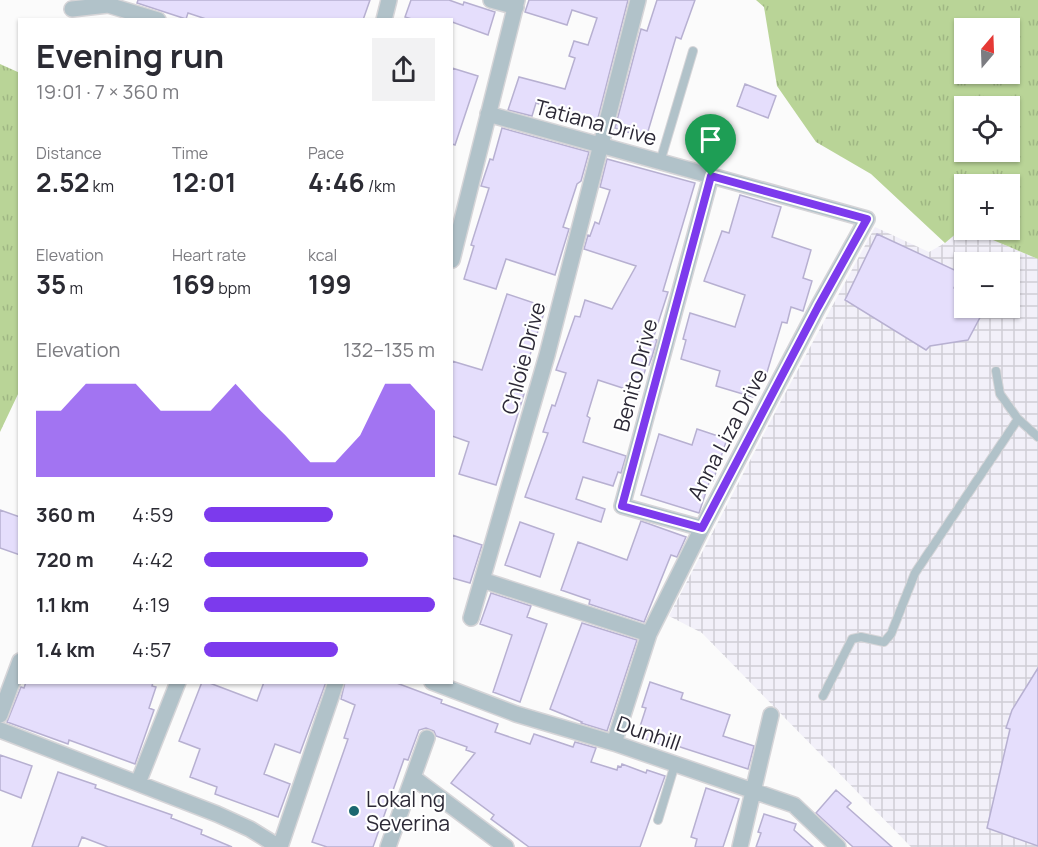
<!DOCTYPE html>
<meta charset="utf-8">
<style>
body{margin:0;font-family:Manrope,sans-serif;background:#f2f2f3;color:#2b2b33;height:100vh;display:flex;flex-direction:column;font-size:22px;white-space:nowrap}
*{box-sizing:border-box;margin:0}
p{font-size:20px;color:#7c7c81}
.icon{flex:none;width:33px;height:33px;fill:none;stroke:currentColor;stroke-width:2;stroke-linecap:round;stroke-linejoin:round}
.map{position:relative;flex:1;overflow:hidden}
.drawer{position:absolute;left:18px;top:18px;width:435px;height:666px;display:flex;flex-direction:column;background:#fff;border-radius:0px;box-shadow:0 2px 4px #0004}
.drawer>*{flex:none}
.needle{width:39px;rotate:19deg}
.fabs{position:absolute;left:954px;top:18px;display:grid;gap:12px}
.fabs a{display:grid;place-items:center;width:66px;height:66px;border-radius:0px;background:#fff;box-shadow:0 2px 4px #0004;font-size:30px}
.pin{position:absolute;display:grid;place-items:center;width:51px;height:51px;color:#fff;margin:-62px -26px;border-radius:50% 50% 50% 0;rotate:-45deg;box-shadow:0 0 6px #0007}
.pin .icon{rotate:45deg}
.round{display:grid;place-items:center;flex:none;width:63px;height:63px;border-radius:0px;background:#f2f2f3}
.headline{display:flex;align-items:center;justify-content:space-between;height:102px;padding:0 18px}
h1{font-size:33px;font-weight:700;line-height:45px}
.stats{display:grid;grid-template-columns:repeat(3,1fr);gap:9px;height:102px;padding:6px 18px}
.stats div{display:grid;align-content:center}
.stats b{font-size:26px;font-weight:700}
.stats small{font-size:16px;font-weight:400}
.stats p{font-size:16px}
.chart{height:168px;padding:12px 18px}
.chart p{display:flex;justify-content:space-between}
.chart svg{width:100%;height:108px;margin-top:6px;fill:#7c3aed;opacity:.7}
ul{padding:0 18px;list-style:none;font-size:20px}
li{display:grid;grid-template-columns:96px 72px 1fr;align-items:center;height:45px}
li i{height:15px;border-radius:8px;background:#7c3aed}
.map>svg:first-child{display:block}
.industrial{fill:url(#industrial-grid);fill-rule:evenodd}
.grass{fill:url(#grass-tufts);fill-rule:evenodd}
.building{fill:#e5defc;stroke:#b7b0d1;stroke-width:1.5}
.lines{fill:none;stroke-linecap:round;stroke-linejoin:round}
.service-casing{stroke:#d6d5d8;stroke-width:10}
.minor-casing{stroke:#d6d5d8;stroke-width:18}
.service{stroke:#b1c2c9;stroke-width:8}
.minor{stroke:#b1c2c9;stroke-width:15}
.route-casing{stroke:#fff;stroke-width:12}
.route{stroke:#7c3aed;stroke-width:8}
.poi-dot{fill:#1b6770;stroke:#fff;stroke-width:2}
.labels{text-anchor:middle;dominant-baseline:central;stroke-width:4.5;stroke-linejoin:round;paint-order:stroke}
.street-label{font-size:21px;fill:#2c2936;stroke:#fff}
.poi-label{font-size:21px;fill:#2c2936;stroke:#fff;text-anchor:start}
</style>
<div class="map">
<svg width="1038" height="847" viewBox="0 0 1038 847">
<defs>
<pattern id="industrial-grid" width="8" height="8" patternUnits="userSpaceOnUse" patternTransform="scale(1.5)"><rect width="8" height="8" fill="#f2f0f9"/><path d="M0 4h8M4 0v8" fill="none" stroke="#d0ced6"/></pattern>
<pattern id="grass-tufts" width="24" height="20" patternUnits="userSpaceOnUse" patternTransform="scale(1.5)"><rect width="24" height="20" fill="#b9d497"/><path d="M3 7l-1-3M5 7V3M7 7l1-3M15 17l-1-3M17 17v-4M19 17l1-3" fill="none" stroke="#9fb683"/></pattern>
</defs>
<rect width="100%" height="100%" fill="#fbfbfb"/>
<path class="industrial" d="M 875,227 L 929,252 L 945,243 L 963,227 L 964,230 L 969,230 L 1038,259 L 1038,847 L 911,847 L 702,633 L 669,616 L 781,401 ZM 964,262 L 1010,262 L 1010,308 L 964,308 Z"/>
<path class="grass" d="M 756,0 L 1038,0 L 1038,259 L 969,230 L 1010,230 L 1010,184 L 964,184 L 964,227 L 945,243 L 871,174 L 816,142 L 777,86 L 764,7 ZM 964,28 L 1010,28 L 1010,74 L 964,74 ZM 964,106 L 1010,106 L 1010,152 L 964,152 Z
M 0,64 L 20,73 L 19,392 L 0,432 Z"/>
<path class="building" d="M 138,0 L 370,0 L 363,20 L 209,20 L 188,13 L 186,19 L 137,3 Z
M 411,0 L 449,0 L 463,5 L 464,2 L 495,12 L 488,35 L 452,22 L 452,20 L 415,20 L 405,17 Z
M 529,0 L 628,0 L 597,122 L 536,103 L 532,116 L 508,110 L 519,77 L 565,89 L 575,58 L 569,56 L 574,41 L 588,45 L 597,18 L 572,10 L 567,25 L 525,12 Z
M 657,0 L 695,0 L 681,39 L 676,37 L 646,138 L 615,128 L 641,29 L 647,31 Z
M 452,68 L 478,76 L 455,145 L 452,144 Z
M 745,84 L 776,96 L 768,118 L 737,106 Z
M 502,128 L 589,152 L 581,181 L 577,184 L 563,227 L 569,229 L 555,275 L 506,259 L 496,289 L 464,279 L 474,246 L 471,245 L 489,188 L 481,186 L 490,159 L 493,160 Z
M 607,159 L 695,183 L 663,291 L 668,292 L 653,339 L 657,340 L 652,357 L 649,365 L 647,364 L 638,393 L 598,380 L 587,416 L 590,418 L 583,442 L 626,456 L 621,473 L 618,472 L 613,486 L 583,477 L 576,499 L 605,509 L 601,522 L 525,497 L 548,433 L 543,432 L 552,405 L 555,406 L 566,373 L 556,370 L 575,316 L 580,317 L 585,300 L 612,309 L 636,266 L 584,249 L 588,235 L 590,236 L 595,222 L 599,224 L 610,190 L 600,187 Z
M 740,195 L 781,207 L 772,237 L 811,250 L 803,278 L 812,281 L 803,311 L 791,307 L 787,323 L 782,322 L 765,379 L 759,377 L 753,397 L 716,386 L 720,371 L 681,359 L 686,340 L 683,339 L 690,313 L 735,327 L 745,295 L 704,281 L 722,231 L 729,233 Z
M 877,234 L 961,273 L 954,288 L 964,293 L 964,308 L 985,308 L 968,340 L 930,346 L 926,350 L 845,300 Z
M 507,294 L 546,307 L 527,364 L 530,365 L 520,393 L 524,394 L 496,485 L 459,474 L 469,442 L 452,436 L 452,361 L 482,370 Z
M 697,429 L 727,439 L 713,481 L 710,480 L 699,513 L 641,495 L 659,434 L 692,445 Z
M 0,510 L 20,517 L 20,555 L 0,548 Z
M 641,521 L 686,537 L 677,557 L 671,555 L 644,622 L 589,604 L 590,600 L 561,590 L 578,542 L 627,560 Z
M 520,522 L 554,534 L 540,577 L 505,565 Z
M 452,535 L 482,545 L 470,583 L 452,578 Z
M 491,593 L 531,606 L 527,617 L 547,624 L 520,702 L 493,692 L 512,635 L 480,624 Z
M 582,623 L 637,640 L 607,731 L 581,723 L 582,722 L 550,709 Z
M 1038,668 L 1038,846 L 987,828 L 1010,729 L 1006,728 L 1012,710 Z
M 26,682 L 153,682 L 152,686 L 156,687 L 149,708 L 154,710 L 135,764 L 69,740 L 68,744 L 7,722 L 21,687 L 24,688 Z
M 202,682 L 207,682 L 257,701 L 264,682 L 326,682 L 300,753 L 275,744 L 264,774 L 290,784 L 278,817 L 215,794 L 217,787 L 190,777 L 200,749 L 179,741 Z
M 345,682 L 394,682 L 442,700 L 441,703 L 498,724 L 495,732 L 530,744 L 534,734 L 573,747 L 575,742 L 596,748 L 591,762 L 617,770 L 618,766 L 621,767 L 622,764 L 646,773 L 647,770 L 665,776 L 640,847 L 529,847 L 491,819 L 494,815 L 451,783 L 475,753 L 466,750 L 467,747 L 436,736 L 434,731 L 426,728 L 419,730 L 408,760 L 404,759 L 373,847 L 327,847 L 312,842 L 348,739 L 344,738 L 355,705 L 341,699 Z
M 650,682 L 683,693 L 681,699 L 730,715 L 723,736 L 754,746 L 748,769 L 671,744 L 670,748 L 637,736 L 646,708 L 642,707 Z
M 0,755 L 32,766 L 21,798 L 0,790 Z
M 58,772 L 96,785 L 95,788 L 172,815 L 171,818 L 202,830 L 201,834 L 232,847 L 108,847 L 82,837 L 78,847 L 32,847 Z
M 706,788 L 739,799 L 723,847 L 695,847 L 697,839 L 691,837 Z
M 836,790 L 851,803 L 847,807 L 892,847 L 853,847 L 816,813 Z
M 764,814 L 796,824 L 794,830 L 813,847 L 756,847 L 761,833 L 758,832 Z"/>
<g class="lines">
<g class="service-casing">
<path id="service" d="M 660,162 L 693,51
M 996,371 L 1000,394 L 1018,419 L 1038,437
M 823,696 L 852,639 L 861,637 L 884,642 L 891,634 L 915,573 L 1018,419
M 658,820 L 675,764"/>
</g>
<g class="minor-casing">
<path id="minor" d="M 491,0 L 516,7
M 72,9 L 108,5 L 158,20
M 384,20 L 389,0
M 488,114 L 867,219 L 818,307 L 702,528 L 649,634 L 614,743
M 452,260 L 517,0
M 702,528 L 622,506 L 711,176
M 482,580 L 649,634
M 471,618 L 547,355 L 638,0
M 432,682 L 516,714 L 614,743 L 794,805 L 838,847
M 0,715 L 20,661
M 0,730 L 217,814 L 250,829 L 279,847
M 414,778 L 506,847
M 138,783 L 178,682
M 280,847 L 336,682
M 388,847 L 427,738
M 740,847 L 771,715"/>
</g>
<use href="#service" class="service"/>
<use href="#minor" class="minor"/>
</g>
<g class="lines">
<g class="route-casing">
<path id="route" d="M 711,176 L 867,219 L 818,307 L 702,528 L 622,506 Z"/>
</g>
<use href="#route" class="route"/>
</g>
<circle class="poi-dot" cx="354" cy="811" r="6"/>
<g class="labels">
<g class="street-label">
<text transform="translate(596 122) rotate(15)">Tatiana Drive</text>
<text transform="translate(523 358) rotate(-75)">Chloie Drive</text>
<text transform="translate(635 375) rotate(-75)">Benito Drive</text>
<text transform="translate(727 434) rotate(-62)">Anna Liza Drive</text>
<text transform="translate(649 733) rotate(19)">Dunhill</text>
</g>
<g class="poi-label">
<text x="366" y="799">Lokal ng<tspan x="366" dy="24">Severina</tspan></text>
</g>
</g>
</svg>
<div class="fabs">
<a><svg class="needle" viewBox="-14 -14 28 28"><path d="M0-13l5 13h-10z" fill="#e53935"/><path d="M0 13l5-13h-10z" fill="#7c7c81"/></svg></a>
<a><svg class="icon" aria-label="locate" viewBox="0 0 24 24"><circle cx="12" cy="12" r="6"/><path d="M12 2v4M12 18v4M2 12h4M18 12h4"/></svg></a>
<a>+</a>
<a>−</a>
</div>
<div class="pin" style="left:711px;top:176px;background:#1e9e55"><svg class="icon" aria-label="arrive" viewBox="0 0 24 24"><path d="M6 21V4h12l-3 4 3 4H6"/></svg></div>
<section class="drawer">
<div class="headline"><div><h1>Evening run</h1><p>19:01 · 7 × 360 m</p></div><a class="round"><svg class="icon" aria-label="share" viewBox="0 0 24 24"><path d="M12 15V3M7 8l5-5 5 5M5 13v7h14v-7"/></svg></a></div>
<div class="stats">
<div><p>Distance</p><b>2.52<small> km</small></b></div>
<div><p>Time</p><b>12:01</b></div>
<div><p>Pace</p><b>4:46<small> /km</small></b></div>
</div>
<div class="stats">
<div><p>Elevation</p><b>35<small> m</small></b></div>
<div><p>Heart rate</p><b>169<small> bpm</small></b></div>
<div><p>kcal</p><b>199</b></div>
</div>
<div class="chart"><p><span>Elevation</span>132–135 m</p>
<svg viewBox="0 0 160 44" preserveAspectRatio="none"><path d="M0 44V17L10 17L20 6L30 6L40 6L50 17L60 17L70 17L80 6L90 17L100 27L110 38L120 38L130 27L140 6L150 6L160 17V44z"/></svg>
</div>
<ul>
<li><b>360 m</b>4:59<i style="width:56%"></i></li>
<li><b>720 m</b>4:42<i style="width:71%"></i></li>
<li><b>1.1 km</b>4:19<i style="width:100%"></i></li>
<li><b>1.4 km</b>4:57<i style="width:58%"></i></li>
</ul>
</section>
</div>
